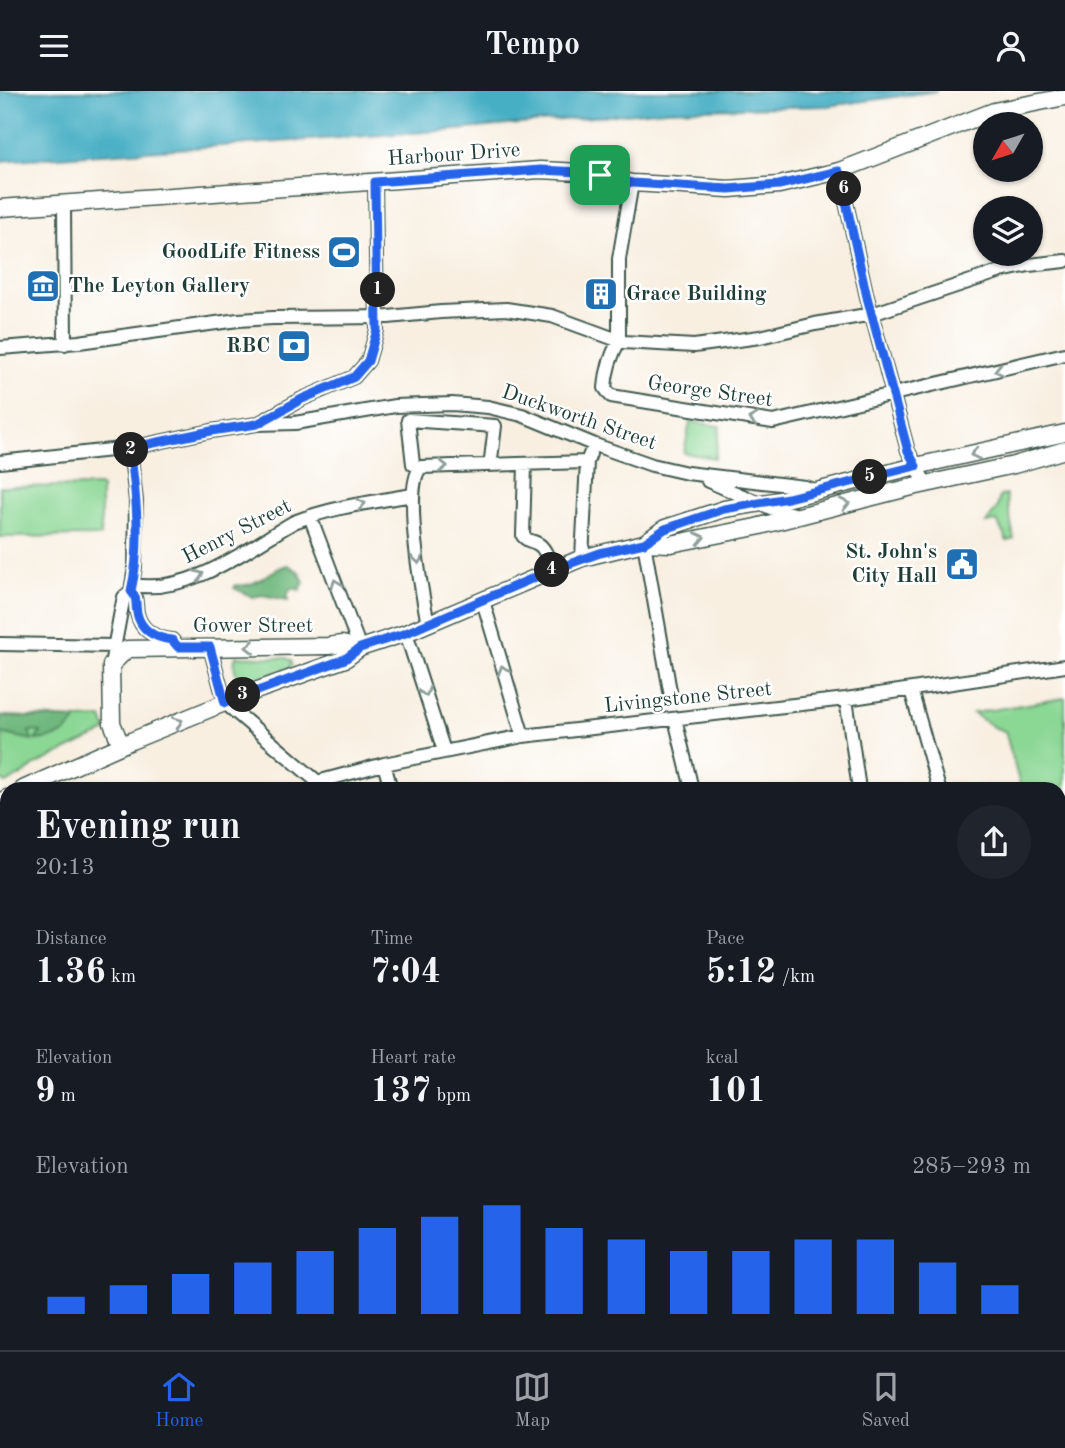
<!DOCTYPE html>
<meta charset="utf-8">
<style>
body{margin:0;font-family:"Old Standard TT",serif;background:#20242c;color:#f1f3f6;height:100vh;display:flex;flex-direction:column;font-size:26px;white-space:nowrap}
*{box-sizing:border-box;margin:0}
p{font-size:23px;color:#9ea1a6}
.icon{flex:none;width:38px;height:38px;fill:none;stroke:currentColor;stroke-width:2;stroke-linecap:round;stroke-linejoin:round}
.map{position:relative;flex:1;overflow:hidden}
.details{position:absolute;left:0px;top:691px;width:1066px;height:569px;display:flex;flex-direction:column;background:#171b24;border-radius:21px 21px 0 0;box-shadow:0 2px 5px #0004}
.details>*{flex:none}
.needle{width:46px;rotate:231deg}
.fabs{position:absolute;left:973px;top:21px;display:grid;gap:14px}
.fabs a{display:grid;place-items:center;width:70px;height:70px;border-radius:50%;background:#171b24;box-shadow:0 2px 5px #0004;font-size:35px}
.pin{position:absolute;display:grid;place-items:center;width:60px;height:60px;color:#fff;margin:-30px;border-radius:14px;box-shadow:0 4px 10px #0006}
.km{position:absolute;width:35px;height:35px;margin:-18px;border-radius:50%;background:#222;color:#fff;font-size:19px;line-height:35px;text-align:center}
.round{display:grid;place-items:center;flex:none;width:74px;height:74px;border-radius:37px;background:#20242c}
.headline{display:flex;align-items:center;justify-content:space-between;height:119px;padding:0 35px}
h1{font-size:38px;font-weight:700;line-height:52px}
.stats{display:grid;grid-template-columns:repeat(3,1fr);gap:10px;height:119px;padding:7px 35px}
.stats div{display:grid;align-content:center}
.stats b{font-size:35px;font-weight:700}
.stats small{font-size:19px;font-weight:400}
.stats p{font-size:19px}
.chart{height:196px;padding:14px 35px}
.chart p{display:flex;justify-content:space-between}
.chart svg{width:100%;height:126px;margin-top:7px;stroke:#2563eb;stroke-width:6}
header{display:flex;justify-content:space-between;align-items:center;height:91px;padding:0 35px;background:#171b24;font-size:32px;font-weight:700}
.tabs{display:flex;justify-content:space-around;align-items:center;height:98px;border-top:2px solid #363941;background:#171b24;font-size:19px;color:#9ea1a6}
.tabs a{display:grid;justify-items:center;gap:4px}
.tabs .selected{color:#2563eb}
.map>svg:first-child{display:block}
.green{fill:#8bd794;stroke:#558a64;stroke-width:2}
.forest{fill:#70b87e;stroke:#487a59;stroke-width:2}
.water{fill:#46afc4;stroke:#32767c;stroke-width:2}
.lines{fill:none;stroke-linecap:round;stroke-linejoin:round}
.minor-casing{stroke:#40584e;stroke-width:16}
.major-casing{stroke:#40584e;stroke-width:19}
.minor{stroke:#fff;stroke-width:12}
.major{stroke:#fff;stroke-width:16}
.oneway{stroke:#8f9e9a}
.route-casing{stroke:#fff;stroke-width:14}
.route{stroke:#2563eb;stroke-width:9}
.labels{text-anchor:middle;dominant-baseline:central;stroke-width:5;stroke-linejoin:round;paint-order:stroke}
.street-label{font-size:21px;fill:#1f3d34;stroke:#fff}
.poi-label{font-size:21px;font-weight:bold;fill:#1f3d34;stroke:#fff;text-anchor:end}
</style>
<header><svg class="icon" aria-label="menu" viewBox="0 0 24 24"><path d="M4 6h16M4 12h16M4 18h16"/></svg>Tempo<svg class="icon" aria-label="person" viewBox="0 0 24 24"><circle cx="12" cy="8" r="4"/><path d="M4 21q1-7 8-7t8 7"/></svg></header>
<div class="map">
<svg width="1065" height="1259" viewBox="0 0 1065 1259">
<rect width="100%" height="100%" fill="#fff"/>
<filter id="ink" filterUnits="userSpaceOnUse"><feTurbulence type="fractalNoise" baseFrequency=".0143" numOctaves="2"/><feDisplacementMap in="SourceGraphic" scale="14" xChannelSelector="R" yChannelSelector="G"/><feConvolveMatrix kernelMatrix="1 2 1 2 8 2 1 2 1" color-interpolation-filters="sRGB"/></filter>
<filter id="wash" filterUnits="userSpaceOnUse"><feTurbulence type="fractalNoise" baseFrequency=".00686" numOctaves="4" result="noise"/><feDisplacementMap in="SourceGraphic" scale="28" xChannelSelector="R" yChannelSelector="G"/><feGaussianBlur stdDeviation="1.57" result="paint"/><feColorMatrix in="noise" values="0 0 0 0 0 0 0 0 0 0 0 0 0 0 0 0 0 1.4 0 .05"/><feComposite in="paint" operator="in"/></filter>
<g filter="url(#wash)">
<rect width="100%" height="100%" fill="#f8efe1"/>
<path class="green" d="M 690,331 L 720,335 L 715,367 L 684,362 Z
M 101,395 L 101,445 L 0,446 L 0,396 Z
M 1006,404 L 1014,448 L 1007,450 L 997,430 L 986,432 L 997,417 L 1000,405 Z
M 236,565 L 286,567 L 291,569 L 292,574 L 289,577 L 242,593 C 236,588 232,573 236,565 Z
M 1065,607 L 1065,748 L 1059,749 L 1059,698 L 1021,698 L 1005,640 L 995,637 L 973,622 Z
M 0,625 L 77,628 L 102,627 L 107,640 L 33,675 L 26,682 L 6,692 L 0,688 L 3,675 L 3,646 L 0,642 Z"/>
<path class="forest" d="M 288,474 L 299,481 L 304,491 L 300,499 L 292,497 L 288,501 L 288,509 L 262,504 L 253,506 L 234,497 L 236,494 C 257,498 269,478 288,474 Z
M 0,625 L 77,628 C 65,646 57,647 35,649 L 41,641 L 29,640 L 32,649 L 0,642 Z"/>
<path class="water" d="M 0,0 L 938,0 L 828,15 L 667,19 L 456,39 L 0,70 Z"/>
</g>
<g filter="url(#ink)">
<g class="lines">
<g class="minor-casing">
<path id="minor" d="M 839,80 L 867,206 L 908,360 L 926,393
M 632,92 L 619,168 L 619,250 C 611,264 606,281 605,297 L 611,305 L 773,331 L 1065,263
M 64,114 L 65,253
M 0,257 L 79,251 L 238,229 L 273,227 L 388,226 L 441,221 L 506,218 L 552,225 L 623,251 L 694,255 L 760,246 L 815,233 L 872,223 L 1001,180 L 1029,174 L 1065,170
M 257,333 L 302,308 L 354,286 L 368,270 L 377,239 L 375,91
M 0,371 L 130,357 L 211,340 L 257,333 L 295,332 L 395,315 L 452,313 L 488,316 L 522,324 L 595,354 L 652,374 L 687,382 L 805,396 L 816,400
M 413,373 L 408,329 L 495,335 L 491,368
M 525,374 L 523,445 C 528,451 531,449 538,453 C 546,457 549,471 552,479
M 708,390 L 773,418 L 798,424
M 310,425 L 360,557
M 644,452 L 670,600
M 582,467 L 587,371 L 590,363
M 133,494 C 190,504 247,458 294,431 C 332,416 372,411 412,404
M 131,500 C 138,508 135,512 137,522 C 141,540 155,547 172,549 L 178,556
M 483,510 L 523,645
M 428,533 C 422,503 402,396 421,376 L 587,371
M 406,542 L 444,660
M 0,553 L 114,555
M 210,556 L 225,612 L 326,698
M 111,574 L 121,520 L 124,506 L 131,500 L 135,476 L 136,410 L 130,357
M 911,599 L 939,698
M 846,608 L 859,698
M 675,628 L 692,698
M 384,673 L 391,698
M 317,691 L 384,673 L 523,645 L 846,608 L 1065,575
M 1059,795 L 1065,794
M 0,884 L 7,895
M 1059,978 L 1065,1015
M 1059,1170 L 1065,1171
M 324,1253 L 337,1259
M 146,1259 L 148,1253
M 566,1259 L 570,1253
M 714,1259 L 718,1253
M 852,1259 L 856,1253
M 1024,1259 L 1028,1253"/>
</g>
<g class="major-casing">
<path id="major" d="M 0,117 L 540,79 L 580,81 L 632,92 L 668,94 L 729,98 L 779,94 L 839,80 L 994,20 L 1065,6
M 644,452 L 665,437 L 724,418 L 781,409 L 916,375 L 1065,342
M 121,654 L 112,632 L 111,574 L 127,558 L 328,555 L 342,553 L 360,557
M 23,698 L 131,650 L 244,604 L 345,568 L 360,557 L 406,542 L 582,467 L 644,452 L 671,453 L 756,436 L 908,397 L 1014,374 L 1065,359
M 0,711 L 7,707
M 0,875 L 7,874
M 1059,955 L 1065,954
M 1059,1251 L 1065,1257"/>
</g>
<use href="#minor" class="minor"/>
<use href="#major" class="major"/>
</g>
<defs><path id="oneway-chevron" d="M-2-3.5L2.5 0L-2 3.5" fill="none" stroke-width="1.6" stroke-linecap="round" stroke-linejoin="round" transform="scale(1.75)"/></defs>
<g class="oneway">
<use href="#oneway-chevron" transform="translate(999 279) rotate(167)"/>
<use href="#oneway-chevron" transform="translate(753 328) rotate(-171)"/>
<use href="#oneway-chevron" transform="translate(975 363) rotate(167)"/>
<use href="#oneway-chevron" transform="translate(443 375) rotate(1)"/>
<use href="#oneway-chevron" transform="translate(361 413) rotate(-11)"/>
<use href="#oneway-chevron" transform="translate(845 413) rotate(-13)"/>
<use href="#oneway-chevron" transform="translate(700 447) rotate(-12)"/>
<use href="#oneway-chevron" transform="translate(418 468) rotate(82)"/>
<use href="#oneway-chevron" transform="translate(199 484) rotate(-22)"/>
<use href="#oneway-chevron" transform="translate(336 493) rotate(-111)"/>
<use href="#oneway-chevron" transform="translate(250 556) rotate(179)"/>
<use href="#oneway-chevron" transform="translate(503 579) rotate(-107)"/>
<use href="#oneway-chevron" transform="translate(425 601) rotate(72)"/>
<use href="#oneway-chevron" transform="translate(178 631) rotate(-22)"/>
</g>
</g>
<g class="lines" filter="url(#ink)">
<g class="route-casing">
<path id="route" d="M 540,79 L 580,81 L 632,92 L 729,98 L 779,94 L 839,80 L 867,206 L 908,360 L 916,375 L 788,407 L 724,418 L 665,438 L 644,452 L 600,462 L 552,479 L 406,542 L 360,557 L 345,568 L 225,612 L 210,556 L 178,556 L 172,549 C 156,547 141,540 137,522 C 135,512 138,508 131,500 C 142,453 136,403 130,357 L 211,340 L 257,333 L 302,308 L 354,286 L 368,270 L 377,239 L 375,91 Z"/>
</g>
<use href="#route" class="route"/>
</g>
<defs>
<g id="stadium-square" transform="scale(1.75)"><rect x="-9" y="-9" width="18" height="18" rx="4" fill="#1f6fb2" stroke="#fff"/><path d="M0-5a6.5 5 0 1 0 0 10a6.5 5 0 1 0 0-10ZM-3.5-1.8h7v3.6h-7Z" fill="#fff"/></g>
<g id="museum-square" transform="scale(1.75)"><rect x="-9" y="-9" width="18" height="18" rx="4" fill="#1f6fb2" stroke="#fff"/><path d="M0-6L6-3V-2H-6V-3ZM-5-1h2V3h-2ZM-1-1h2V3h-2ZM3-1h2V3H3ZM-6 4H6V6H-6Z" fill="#fff"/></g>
<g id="building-square" transform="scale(1.75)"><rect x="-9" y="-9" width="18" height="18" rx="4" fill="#1f6fb2" stroke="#fff"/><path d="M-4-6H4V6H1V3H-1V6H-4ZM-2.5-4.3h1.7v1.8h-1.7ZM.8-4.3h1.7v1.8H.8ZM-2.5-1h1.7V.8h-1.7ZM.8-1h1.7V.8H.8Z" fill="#fff"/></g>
<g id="bank-square" transform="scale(1.75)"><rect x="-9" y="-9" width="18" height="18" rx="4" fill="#1f6fb2" stroke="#fff"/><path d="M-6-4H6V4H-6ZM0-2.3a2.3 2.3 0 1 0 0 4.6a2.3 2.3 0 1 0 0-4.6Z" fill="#fff"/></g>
<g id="civic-square" transform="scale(1.75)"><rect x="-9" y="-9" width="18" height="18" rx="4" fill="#1f6fb2" stroke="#fff"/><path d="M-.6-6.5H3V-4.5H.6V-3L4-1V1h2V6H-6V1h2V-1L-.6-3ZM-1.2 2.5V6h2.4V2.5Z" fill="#fff"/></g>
</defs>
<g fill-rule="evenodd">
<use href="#stadium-square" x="344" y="161"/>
<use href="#museum-square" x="43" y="195"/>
<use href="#building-square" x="601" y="203"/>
<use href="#bank-square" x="294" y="255"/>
<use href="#civic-square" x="962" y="473"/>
</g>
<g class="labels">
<g class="street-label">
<text transform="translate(454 64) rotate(-4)">Harbour Drive</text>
<text transform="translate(710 301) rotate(8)">George Street</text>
<text transform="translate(579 327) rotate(19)">Duckworth Street</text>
<text transform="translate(237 441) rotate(-27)">Henry Street</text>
<text x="253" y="535">Gower Street</text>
<text transform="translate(688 607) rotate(-6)">Livingstone Street</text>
</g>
<g class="poi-label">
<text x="320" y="161">GoodLife Fitness</text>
<text x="68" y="195" text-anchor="start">The Leyton Gallery</text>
<text x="626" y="203" text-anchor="start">Grace Building</text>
<text x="270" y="255">RBC</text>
<text x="937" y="461">St. John's<tspan x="937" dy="24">City Hall</tspan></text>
</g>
</g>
</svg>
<div class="fabs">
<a><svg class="needle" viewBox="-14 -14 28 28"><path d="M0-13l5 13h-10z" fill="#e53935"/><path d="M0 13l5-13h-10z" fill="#9ea1a6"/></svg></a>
<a><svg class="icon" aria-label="layers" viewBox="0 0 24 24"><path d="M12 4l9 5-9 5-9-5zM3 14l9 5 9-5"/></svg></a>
</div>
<div class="pin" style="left:600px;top:84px;background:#1e9e55"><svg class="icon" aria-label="arrive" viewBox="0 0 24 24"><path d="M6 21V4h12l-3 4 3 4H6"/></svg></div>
<b class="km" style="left:378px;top:199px">1</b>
<b class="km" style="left:131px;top:359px">2</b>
<b class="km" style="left:243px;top:604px">3</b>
<b class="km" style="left:552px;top:479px">4</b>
<b class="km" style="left:870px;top:386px">5</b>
<b class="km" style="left:844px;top:98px">6</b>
<section class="details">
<div class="headline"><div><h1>Evening run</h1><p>20:13</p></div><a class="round"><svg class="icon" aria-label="share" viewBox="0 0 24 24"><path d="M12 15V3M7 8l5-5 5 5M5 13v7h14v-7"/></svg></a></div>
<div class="stats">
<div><p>Distance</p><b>1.36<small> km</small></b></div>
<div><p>Time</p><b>7:04</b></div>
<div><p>Pace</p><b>5:12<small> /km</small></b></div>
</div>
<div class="stats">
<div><p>Elevation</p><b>9<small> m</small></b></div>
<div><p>Heart rate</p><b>137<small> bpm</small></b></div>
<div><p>kcal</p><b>101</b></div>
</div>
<div class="chart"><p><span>Elevation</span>285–293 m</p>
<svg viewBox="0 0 160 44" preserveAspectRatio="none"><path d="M5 44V38M15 44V34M25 44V30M35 44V26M45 44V22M55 44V14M65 44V10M75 44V6M85 44V14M95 44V18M105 44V22M115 44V22M125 44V18M135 44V18M145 44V26M155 44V34"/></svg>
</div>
</section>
</div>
<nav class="tabs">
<a class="selected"><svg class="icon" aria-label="home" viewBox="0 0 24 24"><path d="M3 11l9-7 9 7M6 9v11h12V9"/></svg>Home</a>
<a><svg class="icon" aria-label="map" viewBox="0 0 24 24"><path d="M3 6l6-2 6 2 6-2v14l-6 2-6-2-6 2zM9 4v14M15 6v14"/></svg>Map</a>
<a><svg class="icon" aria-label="saved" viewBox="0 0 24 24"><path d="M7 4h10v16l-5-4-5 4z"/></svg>Saved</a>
</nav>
